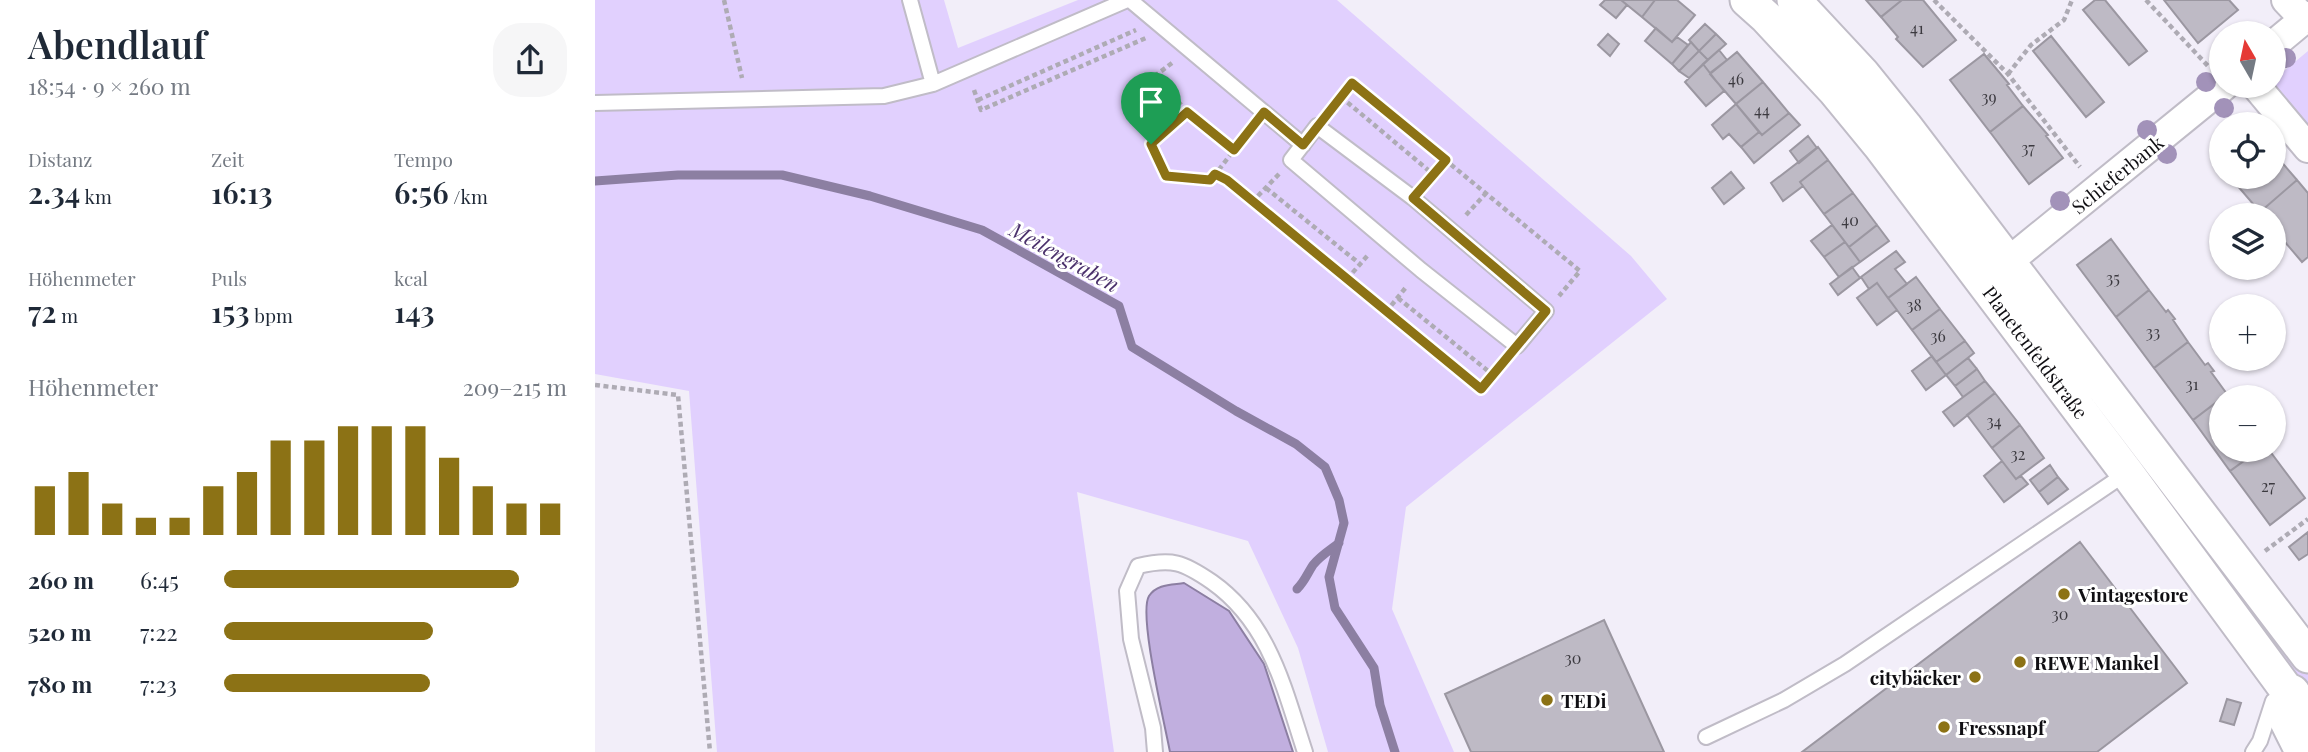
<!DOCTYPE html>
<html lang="de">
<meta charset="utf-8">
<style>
body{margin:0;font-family:"Playfair Display",serif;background:#f6f6f7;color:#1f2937;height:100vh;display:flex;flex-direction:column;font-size:26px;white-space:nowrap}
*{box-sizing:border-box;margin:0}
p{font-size:23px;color:#747a83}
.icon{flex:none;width:38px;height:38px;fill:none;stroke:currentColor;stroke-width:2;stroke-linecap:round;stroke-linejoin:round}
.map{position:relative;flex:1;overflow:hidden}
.details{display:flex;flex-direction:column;background:#fff;width:595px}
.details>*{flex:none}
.needle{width:46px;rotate:351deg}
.tools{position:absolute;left:1614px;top:21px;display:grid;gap:14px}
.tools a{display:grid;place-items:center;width:77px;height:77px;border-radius:50%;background:#fff;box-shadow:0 2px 5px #0004;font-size:35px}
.pin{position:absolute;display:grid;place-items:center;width:60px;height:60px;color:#fff;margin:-72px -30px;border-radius:50% 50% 50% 0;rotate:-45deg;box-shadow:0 0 7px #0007}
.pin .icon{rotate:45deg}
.round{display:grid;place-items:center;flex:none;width:74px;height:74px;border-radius:28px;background:#f6f6f7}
.overview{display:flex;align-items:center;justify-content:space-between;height:119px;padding:0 28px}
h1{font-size:38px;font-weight:600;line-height:52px}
.metrics{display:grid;grid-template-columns:repeat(3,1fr);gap:10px;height:119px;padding:7px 28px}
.metrics div{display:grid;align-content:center}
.metrics b{font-size:30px;font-weight:600}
.metrics small{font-size:19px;font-weight:400}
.metrics p{font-size:19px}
.chart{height:196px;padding:14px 28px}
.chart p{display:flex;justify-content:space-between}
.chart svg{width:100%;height:126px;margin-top:7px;stroke:#8c7215;stroke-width:6}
ul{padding:0 28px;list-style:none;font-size:23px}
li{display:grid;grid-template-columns:112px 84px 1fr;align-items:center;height:52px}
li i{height:18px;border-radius:9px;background:#8c7215}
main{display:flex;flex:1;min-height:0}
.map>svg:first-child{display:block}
.green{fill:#e1d0fe}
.water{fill:#c1afdf;stroke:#8c7fa2;stroke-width:2}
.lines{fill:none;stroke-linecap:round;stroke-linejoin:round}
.stream{stroke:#8c7fa2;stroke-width:9}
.building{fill:#bebac5;stroke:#9b97a1;stroke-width:2}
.service-casing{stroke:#c0bcc7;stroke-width:18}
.minor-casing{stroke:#c0bcc7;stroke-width:32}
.tertiary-casing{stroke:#c0bcc7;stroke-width:37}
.motorway-casing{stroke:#c0bcc7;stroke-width:42}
.path{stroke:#aeabb4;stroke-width:4.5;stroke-dasharray:5 3.5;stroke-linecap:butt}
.service{stroke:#fff;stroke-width:14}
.minor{stroke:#fff;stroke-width:28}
.tertiary{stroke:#fff;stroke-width:33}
.motorway{stroke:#fff;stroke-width:38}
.tree{fill:#a292b9}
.route-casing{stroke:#fff;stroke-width:14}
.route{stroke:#8c7215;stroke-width:9}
.poi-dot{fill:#8c7215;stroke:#fff;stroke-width:2.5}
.labels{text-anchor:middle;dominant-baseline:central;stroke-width:6;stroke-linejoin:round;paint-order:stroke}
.number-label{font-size:16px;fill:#3c3a40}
.street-label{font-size:19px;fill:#100f13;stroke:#fff}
.poi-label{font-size:19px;font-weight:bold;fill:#100f13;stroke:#fff;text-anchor:start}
.water-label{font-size:21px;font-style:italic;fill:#4b316c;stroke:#fff}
</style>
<main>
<section class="details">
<div class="overview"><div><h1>Abendlauf</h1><p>18:54 · 9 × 260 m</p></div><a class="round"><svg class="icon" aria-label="share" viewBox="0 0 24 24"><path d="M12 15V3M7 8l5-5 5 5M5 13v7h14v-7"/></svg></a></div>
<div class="metrics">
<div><p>Distanz</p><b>2.34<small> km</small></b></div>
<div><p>Zeit</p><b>16:13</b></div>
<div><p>Tempo</p><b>6:56<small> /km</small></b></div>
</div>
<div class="metrics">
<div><p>Höhenmeter</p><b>72<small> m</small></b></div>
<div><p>Puls</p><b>153<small> bpm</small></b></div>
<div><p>kcal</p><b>143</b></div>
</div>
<div class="chart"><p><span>Höhenmeter</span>209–215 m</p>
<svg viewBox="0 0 160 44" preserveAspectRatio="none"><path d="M5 44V27M15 44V22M25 44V33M35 44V38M45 44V38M55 44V27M65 44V22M75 44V11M85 44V11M95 44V6M105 44V6M115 44V6M125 44V17M135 44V27M145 44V33M155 44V33"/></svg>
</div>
<ul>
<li><b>260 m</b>6:45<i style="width:86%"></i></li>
<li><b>520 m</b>7:22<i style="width:61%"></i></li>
<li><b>780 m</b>7:23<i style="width:60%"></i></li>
</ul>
</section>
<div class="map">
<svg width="1713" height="752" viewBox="0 0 1713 752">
<rect width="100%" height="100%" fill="#f2eef9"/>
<path class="green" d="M 0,0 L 349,0 L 363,48 L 483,0 L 742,0 L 1036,256 L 1072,299 L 811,507 L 797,609 L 859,752 L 733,752 L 703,648 L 653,541 L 482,492 L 519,752 L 122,752 L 94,391 L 0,374 Z
M 1713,51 L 1713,127 L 1678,86 L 1678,80 Z
M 1603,526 L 1713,673 L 1713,693 L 1591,535 Z"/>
<path class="water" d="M 589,583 L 634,611 L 669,664 L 698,752 L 575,752 C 570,725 543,614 554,596 C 562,584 576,585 589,583 Z"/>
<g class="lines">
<path class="stream" d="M 0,181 L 83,175 L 187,175 L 275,196 L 387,230 L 524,306 L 537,347 L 641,411 L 701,444 L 730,467 L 744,500 L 749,523 L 734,577 L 740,608 L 779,668 L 785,705 L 800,752
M 702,589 C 710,581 712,574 718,565 C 725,556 735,550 744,543"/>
</g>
<path class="building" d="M 1010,0 L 1026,0 L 1032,5 L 1021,18 L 1005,5 Z
M 1026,0 L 1060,0 L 1047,17 Z
M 1060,0 L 1082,0 L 1100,15 L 1077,42 L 1047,17 Z
M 1271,0 L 1307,0 L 1286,17 Z
M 1307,0 L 1328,0 L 1361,40 L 1328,67 L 1301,39 L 1303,37 L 1286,17 Z
M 1500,0 L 1510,0 L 1552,51 L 1534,65 L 1488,10 Z
M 1569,0 L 1634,0 L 1643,10 L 1603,43 Z
M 1110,24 L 1121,34 L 1104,51 L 1094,40 Z
M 1061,28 L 1077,42 L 1082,37 L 1093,45 L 1077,64 L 1050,41 Z
M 1013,34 L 1024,44 L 1015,56 L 1003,45 Z
M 1121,34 L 1131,44 L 1113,60 L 1104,51 Z
M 1456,36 L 1509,102 L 1491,117 L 1438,51 Z
M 1096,42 L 1104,51 L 1084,71 L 1077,64 Z
M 1124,50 L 1132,60 L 1115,73 L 1108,64 Z
M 1104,51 L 1113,60 L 1094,78 L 1084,71 Z
M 1142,52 L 1168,82 L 1141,104 L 1115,74 Z
M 1389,54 L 1414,84 L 1412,85 L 1428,106 L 1395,132 L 1355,80 Z
M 1108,64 L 1129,91 L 1111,106 L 1090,82 Z
M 1168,82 L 1194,113 L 1167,135 L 1141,104 Z
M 1141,104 L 1164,132 L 1146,147 L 1134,134 L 1128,139 L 1117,125 Z
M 1428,106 L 1453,135 L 1451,136 L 1468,158 L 1434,184 L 1395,132 Z
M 1194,113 L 1205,125 L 1159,163 L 1146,147 L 1164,132 L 1167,135 Z
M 1213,136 L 1222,148 L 1204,163 L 1195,151 Z
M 1223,147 L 1233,160 L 1205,182 L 1208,186 L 1188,201 L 1176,183 Z
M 1678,152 L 1702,180 L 1665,212 L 1635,177 L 1678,177 Z
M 1233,160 L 1258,193 L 1229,214 L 1205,182 Z
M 1136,172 L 1149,188 L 1129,204 L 1117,188 Z
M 1702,180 L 1713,193 L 1713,257 L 1707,262 L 1678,228 L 1678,215 L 1668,215 L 1665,212 Z
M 1258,193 L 1282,225 L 1254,247 L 1229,214 Z
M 1237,225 L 1250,242 L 1229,257 L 1216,241 Z
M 1282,225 L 1294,241 L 1265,262 L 1254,247 Z
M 1516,239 L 1554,290 L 1521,317 L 1482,265 Z
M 1250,242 L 1265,262 L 1244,277 L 1229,257 Z
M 1301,251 L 1310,262 L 1300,269 L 1312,284 L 1293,298 L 1282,283 L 1274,289 L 1266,277 Z
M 1257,267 L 1265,278 L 1243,295 L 1235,284 Z
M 1321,277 L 1345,309 L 1317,330 L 1293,298 Z
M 1282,283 L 1302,310 L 1282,325 L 1262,298 Z
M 1554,290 L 1571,312 L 1573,310 L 1580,319 L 1578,320 L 1593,342 L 1559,368 L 1521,317 Z
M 1345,309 L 1370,341 L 1341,362 L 1317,330 Z
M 1370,341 L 1379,353 L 1351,375 L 1341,362 Z
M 1593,342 L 1610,365 L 1613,363 L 1619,371 L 1616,372 L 1632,394 L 1598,420 L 1559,368 Z
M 1337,356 L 1351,375 L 1331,390 L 1317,371 Z
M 1373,358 L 1382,369 L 1360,386 L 1351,375 Z
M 1382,369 L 1390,381 L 1368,397 L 1360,386 Z
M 1390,381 L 1400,393 L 1359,426 L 1348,412 Z
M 1400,393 L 1425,425 L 1397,448 L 1372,415 Z
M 1626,399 L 1626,450 L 1664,450 L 1635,471 L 1598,420 Z
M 1425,425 L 1449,458 L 1421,479 L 1397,448 Z
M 1664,450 L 1674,450 L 1710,498 L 1675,525 L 1635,471 Z
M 1407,461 L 1421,479 L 1426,476 L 1433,484 L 1409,502 L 1389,476 Z
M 1455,465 L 1463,477 L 1444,492 L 1435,480 Z
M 1463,477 L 1473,489 L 1453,504 L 1444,492 Z
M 1713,532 L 1713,554 L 1704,560 L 1694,547 Z
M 1485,542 L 1592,683 L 1502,752 L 1207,752 Z
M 1009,620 L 1069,752 L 876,752 L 850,694 Z
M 1632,699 L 1646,703 L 1639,725 L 1625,721 Z"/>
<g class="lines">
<g class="service-casing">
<path id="service" d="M 315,0 L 338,84
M 535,0 L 708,145
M 0,103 L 289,96 L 338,84 L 532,0
M 722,126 L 818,198 L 951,311 L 922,346 L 826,270 L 696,160 Z
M 1111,737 L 1189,700 L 1250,664 L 1533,472
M 560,752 L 558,728 L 536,639 L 532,591 L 543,566 C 577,558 588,562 617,582 C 675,623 689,688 710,752
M 1658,752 L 1665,741 L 1678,701"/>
</g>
<g class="minor-casing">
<path id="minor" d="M 1691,0 L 1709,19
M 1678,45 L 1713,16
M 1661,86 L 1713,148
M 1414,261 L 1629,86"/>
</g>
<g class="tertiary-casing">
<path id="tertiary" d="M 1152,0 L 1171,17 L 1240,91 L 1286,147 L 1532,473 L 1710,715
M 1199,0 L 1268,74 L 1310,126 L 1713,656"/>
</g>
<g class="motorway-casing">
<path id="motorway" d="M 1696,694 L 1692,716 L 1710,752"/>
</g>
<path class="path" d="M 129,0 L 147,78
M 1339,0 L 1413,74 L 1485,167
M 1551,0 L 1613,66
M 577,63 L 561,75 L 537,83 L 535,90 L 567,171 L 571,176 L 616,180 L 656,128
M 1413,74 L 1436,45 L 1469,20 L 1477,0
M 561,75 L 592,112 L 639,150
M 379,90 L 386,110 L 551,38
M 746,97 L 839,175
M 383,100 L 541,30
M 736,109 L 757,83 L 985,271 L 964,296
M 556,144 L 592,112
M 620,174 L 658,201
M 684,174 L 658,201 L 886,389 L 910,361
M 832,182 L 851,160
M 671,188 L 765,264
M 871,215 L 892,192
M 752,279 L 774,254
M 803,298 L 898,375
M 791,312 L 812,286
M 0,385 L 83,395 L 115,752
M 1670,551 L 1713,519"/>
<use href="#service" class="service"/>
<use href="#minor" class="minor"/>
<use href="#tertiary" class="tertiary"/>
<use href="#motorway" class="motorway"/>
</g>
<g class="tree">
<circle cx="1691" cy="58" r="10"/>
<circle cx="1611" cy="82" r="10"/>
<circle cx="1629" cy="108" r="10"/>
<circle cx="1552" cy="130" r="10"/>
<circle cx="1572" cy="154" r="10"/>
<circle cx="1465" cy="201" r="10"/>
</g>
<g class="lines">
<g class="route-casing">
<path id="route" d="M 757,83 L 851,160 L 818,198 L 951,311 L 886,389 L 632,180 L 620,174 L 615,180 L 571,176 L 556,144 L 592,112 L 639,150 L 669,112 L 708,145 Z"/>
</g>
<use href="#route" class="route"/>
</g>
<g class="poi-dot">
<circle cx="1469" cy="594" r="7"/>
<circle cx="1425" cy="662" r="7"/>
<circle cx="1380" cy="677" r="7"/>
<circle cx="952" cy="700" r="7"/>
<circle cx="1349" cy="727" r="7"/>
</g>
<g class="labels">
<g class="number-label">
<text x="1322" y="27">41</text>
<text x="1141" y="78">46</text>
<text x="1394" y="96">39</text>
<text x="1167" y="109">44</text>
<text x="1433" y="147">37</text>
<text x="1255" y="219">40</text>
<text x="1518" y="277">35</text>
<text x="1319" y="304">38</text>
<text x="1558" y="331">33</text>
<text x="1343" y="335">36</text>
<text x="1597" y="383">31</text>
<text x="1399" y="420">34</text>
<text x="1423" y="453">32</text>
<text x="1673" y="485">27</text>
<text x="1465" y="613">30</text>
<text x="978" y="657">30</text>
</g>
<g class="street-label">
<text transform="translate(1522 174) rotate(-39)">Schieferbank</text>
<text transform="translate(1441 352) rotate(53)">Planetenfeldstraße</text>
</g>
<g class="poi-label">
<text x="1483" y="594">Vintagestore</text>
<text x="1439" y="662">REWE Mankel</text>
<text x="1366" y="677" text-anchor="end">citybäcker</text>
<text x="966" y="700">TEDi</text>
<text x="1363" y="727">Fressnapf</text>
</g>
<g class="water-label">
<text transform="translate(470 256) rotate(29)">Meilengraben</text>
</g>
</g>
</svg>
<div class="tools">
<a><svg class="needle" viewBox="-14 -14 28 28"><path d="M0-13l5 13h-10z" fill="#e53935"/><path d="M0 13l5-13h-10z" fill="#747a83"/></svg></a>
<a><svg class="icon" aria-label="locate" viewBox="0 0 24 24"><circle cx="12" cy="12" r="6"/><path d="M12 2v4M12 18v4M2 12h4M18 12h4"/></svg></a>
<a><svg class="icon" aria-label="layers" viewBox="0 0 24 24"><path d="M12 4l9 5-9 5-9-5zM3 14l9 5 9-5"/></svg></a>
<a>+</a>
<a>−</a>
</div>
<div class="pin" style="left:556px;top:144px;background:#1e9e55"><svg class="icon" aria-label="arrive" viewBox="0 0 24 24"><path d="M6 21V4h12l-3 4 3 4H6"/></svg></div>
</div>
</main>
